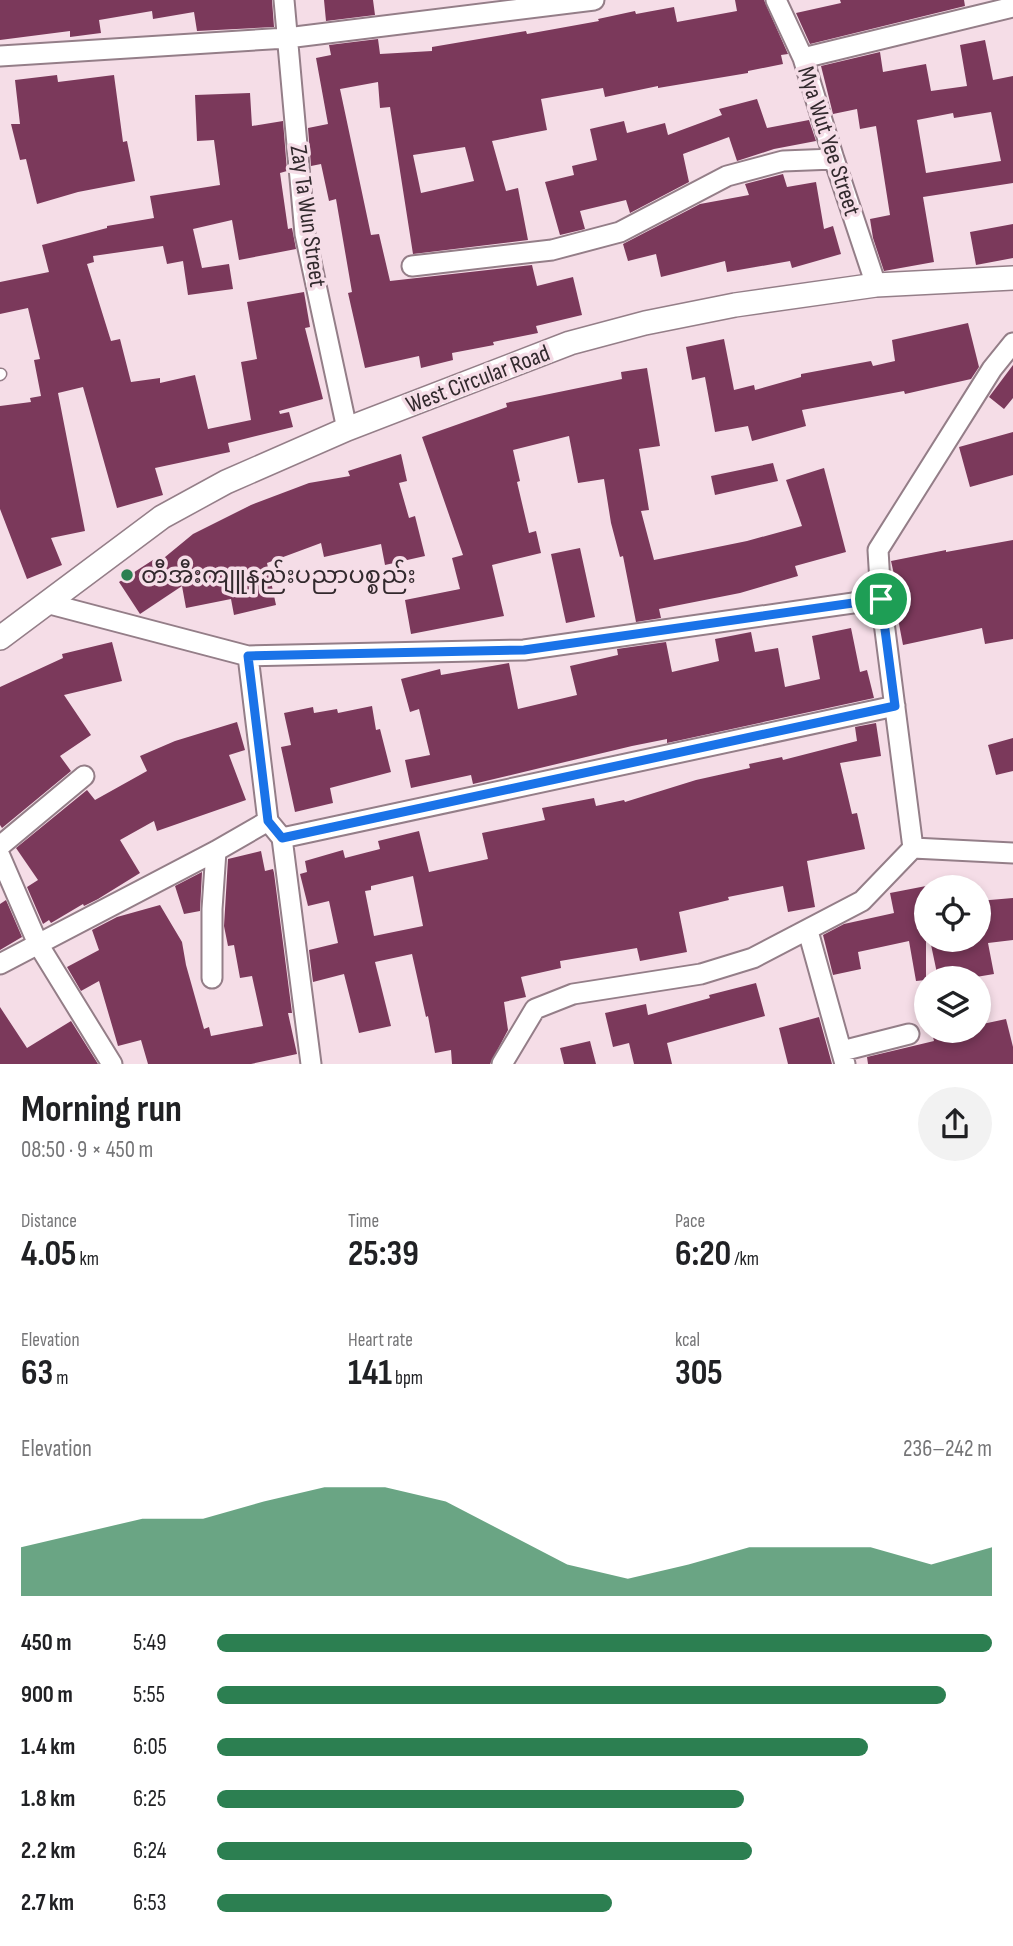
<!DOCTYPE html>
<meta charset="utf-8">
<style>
body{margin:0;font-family:"Sofia Sans Condensed","Noto Sans Myanmar",sans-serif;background:#f2f2f2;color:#202124;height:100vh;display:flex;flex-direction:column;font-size:26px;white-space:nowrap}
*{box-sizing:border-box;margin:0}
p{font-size:23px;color:#757577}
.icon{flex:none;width:38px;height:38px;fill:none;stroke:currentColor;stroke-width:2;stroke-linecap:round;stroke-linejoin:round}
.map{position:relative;height:1064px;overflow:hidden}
.panel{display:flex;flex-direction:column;background:#fff;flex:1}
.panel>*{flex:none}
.controls{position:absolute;left:914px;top:875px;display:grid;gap:14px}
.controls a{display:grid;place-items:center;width:77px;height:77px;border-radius:50%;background:#fff;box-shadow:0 4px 10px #0003;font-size:35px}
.pin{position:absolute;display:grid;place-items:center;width:60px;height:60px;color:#fff;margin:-30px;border:4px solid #fff;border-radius:50%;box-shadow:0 2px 7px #0007}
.round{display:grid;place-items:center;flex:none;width:74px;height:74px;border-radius:37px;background:#f2f2f2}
.headline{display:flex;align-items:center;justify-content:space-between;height:119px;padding:0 21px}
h1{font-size:38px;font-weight:700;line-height:52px}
.stats{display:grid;grid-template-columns:repeat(3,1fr);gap:10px;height:119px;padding:7px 21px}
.stats div{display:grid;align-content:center}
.stats b{font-size:35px;font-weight:700}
.stats small{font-size:19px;font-weight:400}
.stats p{font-size:19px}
.chart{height:196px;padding:14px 21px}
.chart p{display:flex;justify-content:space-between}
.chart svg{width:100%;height:126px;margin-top:7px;fill:#2c7f51;opacity:.7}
ul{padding:0 21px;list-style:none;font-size:23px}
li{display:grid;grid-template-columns:112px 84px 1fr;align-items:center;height:52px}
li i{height:18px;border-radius:9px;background:#2c7f51}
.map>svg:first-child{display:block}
.building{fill:#7b395b;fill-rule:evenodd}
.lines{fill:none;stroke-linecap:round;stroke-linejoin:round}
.service-casing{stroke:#947e88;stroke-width:13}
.minor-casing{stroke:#947e88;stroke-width:23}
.tertiary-casing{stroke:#947e88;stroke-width:26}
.service{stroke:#fff;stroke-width:10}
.minor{stroke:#fff;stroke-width:19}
.tertiary{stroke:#fff;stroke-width:23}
.route-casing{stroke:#fff;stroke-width:14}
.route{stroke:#1a73e8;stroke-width:9}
.poi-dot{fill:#2c7f51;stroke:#f5dde7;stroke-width:2.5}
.labels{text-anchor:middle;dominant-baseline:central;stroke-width:7;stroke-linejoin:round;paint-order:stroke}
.street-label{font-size:24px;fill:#32292d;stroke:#f5dde7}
.poi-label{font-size:24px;fill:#32292d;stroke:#f5dde7;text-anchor:start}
</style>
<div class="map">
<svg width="1013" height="1064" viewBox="0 0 1013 1064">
<rect width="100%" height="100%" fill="#f5dde7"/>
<path class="building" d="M 0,0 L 272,0 L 274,27 L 197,31 L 194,12 L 153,19 L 152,11 L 99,20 L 101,33 L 70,37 L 70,31 L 0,40 Z
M 324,0 L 373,0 L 375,15 L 326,21 Z
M 735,0 L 764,0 L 788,54 L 781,55 L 783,64 L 748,71 L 748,73 L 658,88 L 658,86 L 605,97 L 603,88 L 541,99 L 547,130 L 492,141 L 506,191 L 518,188 L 528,240 L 413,254 L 390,107 L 380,108 L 378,82 L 340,89 L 371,235 L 379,234 L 390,281 L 532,265 L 537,286 L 573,277 L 582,315 L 536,326 L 538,333 L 493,342 L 494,345 L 452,353 L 453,360 L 421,368 L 419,356 L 365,368 L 348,293 L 352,292 L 336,199 L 329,201 L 321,164 L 311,166 L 308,128 L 328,124 L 316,58 L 331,55 L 329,45 L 378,39 L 380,54 L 432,51 L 432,47 L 526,31 L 527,34 L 599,21 L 598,19 L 635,11 L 636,14 L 674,7 L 677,22 L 737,11 ZM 465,147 L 474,181 L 421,193 L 413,155 Z
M 840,0 L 964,0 L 965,6 L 810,44 L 796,13 L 841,3 Z
M 985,40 L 993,80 L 1013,76 L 1013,183 L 923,197 L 934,262 L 884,271 L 873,238 L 870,219 L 890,215 L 876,126 L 860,129 L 857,109 L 833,114 L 821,66 L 880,52 L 883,72 L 926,64 L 931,91 L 967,86 L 960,45 ZM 991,112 L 1001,161 L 926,173 L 917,120 L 953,113 L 954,118 Z
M 57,75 L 58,82 L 114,75 L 123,142 L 127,141 L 135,181 L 78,192 L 37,204 L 26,159 L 20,160 L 11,124 L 20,124 L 15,80 Z
M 250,93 L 252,126 L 283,121 L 287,171 L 280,173 L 288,229 L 292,228 L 296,249 L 239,260 L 232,220 L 193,229 L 202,268 L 229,264 L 233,289 L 188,295 L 183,261 L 167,264 L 163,246 L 93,256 L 94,262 L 87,264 L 111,341 L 120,339 L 131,382 L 160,378 L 160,383 L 195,375 L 208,429 L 251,420 L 241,362 L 257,359 L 247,302 L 304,292 L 310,327 L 305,328 L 323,399 L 279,411 L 280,414 L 289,412 L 293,427 L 228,443 L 230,452 L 155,468 L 163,495 L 117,508 L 83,387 L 58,393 L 85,531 L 51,538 L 62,565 L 27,579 L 0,509 L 0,406 L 31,402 L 30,398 L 41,396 L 34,360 L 40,359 L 28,308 L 0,314 L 0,282 L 49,272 L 42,245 L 107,228 L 107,226 L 154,218 L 150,196 L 220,185 L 214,140 L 197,141 L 195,95 Z
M 757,99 L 767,128 L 809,120 L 816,141 L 774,149 L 737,161 L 729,137 L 683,154 L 689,182 L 630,213 L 626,200 L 580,211 L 585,229 L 560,235 L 545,182 L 574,175 L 572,166 L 597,160 L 590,129 L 624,121 L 627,133 L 665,123 L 668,135 L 722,115 L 719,109 Z
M 783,174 L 787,187 L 816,182 L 824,229 L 833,226 L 841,254 L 792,268 L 790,261 L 727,272 L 725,261 L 661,277 L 656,254 L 628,261 L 623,244 L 700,204 L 749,195 L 745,184 Z
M 1013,224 L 1013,258 L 976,265 L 970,232 Z
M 968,323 L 979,367 L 971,379 L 905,394 L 904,391 L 802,410 L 806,426 L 752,441 L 748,426 L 715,432 L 705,377 L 692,380 L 686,347 L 724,339 L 734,390 L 754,385 L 755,390 L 801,377 L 801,374 L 871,361 L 873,366 L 895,361 L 892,340 Z
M 1013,365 L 1013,398 L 1004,409 L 989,397 Z
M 647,368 L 660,446 L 639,449 L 649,510 L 641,511 L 654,560 L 747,541 L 802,526 L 786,480 L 824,468 L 846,552 L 795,566 L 798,576 L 740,593 L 659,609 L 661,618 L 636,622 L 623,556 L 620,557 L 611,523 L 604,479 L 578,483 L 569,436 L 513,450 L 520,481 L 517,482 L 529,533 L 536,531 L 541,553 L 492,565 L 504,616 L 411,634 L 405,600 L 460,589 L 452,558 L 463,555 L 422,437 L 507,407 L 506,403 L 622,379 L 621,372 Z
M 1013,432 L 1013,475 L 970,487 L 959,447 Z
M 401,454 L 407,481 L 399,483 L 409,518 L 415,516 L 425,556 L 385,565 L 381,544 L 324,557 L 321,543 L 267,563 L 276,605 L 234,615 L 231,599 L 186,608 L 182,586 L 140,614 L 119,582 L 156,558 L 159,562 L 193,534 L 251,505 L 309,483 L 350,476 L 348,471 Z
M 773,463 L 778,481 L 715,495 L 711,476 Z
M 1013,540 L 1013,639 L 985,644 L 982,628 L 903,645 L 894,598 L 899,597 L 891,561 L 946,550 L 946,552 Z
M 580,548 L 595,617 L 566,623 L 551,554 Z
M 851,628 L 860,672 L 867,670 L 874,698 L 667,743 L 667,739 L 632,746 L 473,784 L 471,775 L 411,788 L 405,760 L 430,755 L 419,709 L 410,712 L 401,679 L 440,669 L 441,675 L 509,663 L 518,709 L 577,695 L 570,666 L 618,655 L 617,649 L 666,642 L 672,672 L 719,661 L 715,639 L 751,632 L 755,652 L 778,648 L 785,687 L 820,679 L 812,636 Z
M 112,642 L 122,681 L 64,695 L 91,735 L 60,756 L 71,771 L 2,828 L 0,825 L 0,687 L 63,658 L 62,654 Z
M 372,706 L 376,730 L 380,729 L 391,772 L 330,788 L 333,803 L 295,812 L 281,747 L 291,745 L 284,713 L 313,707 L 314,713 L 337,709 L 338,713 Z
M 237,722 L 245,750 L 229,755 L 246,800 L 157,831 L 154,821 L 120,840 L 140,873 L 98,899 L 84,906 L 83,904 L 51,923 L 49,920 L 43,924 L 27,887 L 38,880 L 16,848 L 87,790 L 95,800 L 147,771 L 140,756 L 175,741 Z
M 876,723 L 881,756 L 840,763 L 852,814 L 857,813 L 865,849 L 807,861 L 815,907 L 788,912 L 783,886 L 728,897 L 729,900 L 679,912 L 687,952 L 640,961 L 637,948 L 560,961 L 561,968 L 521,977 L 526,997 L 504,1002 L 508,1030 L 490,1064 L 452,1064 L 451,1050 L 435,1053 L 428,1016 L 426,1017 L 412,954 L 375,962 L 391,1026 L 359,1033 L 344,974 L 313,982 L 309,950 L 338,943 L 329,901 L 308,906 L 300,874 L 307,872 L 305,861 L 343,850 L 345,858 L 380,849 L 378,841 L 419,831 L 429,872 L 488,859 L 482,833 L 545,820 L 542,808 L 594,798 L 596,806 L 624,800 L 625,802 L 696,780 L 750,768 L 749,764 L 782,757 L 783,760 L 857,741 L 855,727 ZM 413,876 L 423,926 L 374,936 L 365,891 L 371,890 L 371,886 Z
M 1013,738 L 1013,771 L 996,775 L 988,745 Z
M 261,851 L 265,871 L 273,869 L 274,873 L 292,1013 L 288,1013 L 297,1054 L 251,1064 L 148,1064 L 141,1040 L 118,1046 L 99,981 L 81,991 L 67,967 L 99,950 L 92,930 L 117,917 L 160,905 L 182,942 L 186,965 L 204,1029 L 209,1027 L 211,1036 L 263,1026 L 252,976 L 240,978 L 234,945 L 228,946 L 224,926 L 228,859 Z
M 202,872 L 200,911 L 184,914 L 175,886 Z
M 926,886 L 926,980 L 916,981 L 909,941 L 858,952 L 861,969 L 833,975 L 823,935 L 844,924 L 894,913 L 890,893 Z
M 1013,898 L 1013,940 L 988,943 L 994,974 L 970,978 L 938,978 L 930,940 L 978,940 L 978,901 Z
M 6,900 L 22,937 L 0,950 L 0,904 Z
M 756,983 L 765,1016 L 667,1043 L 672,1064 L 634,1064 L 629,1043 L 613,1047 L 605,1013 L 646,1004 L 648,1015 L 710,998 L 709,995 Z
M 0,1007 L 27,1048 L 71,1021 L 98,1064 L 0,1064 Z
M 819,1017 L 832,1064 L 788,1064 L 779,1028 Z
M 1006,1019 L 1013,1047 L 1013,1064 L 868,1064 L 867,1057 L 934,1041 L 933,1037 L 959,1031 L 978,1031 L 978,1025 Z
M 590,1041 L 596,1064 L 564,1064 L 560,1048 Z"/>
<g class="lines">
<g class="service-casing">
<path id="service" d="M 0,375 L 1,374"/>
</g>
<g class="minor-casing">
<path id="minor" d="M 284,0 L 305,234 L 347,429
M 776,0 L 803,58 L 834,159 L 876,285
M 0,56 L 287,38 L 594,0
M 803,58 L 1013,7
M 412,266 L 552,250 L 620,232 L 727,176 L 783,161 L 834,159
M 46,603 L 248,656 L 524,650 L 881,599
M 248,656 L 268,821 L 282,838 L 311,1064
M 282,838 L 895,706
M 0,846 L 84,776
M 913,848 L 1013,853
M 0,856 L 38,944 L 112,1064
M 808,931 L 845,1064
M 0,964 L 216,851 L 268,821
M 212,978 L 212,909 L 216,851
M 842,1051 L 909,1034
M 502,1064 L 535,1009 L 573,994 L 701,974 L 753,958 L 862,901 L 913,848 L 881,599 L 878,550 L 992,369 L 1013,343"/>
</g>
<g class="tertiary-casing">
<path id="tertiary" d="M 0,638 L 162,517 L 226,482 L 347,429 L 570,343 L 645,323 L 735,305 L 876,285 L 1013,278"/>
</g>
<use href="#service" class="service"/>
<use href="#minor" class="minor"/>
<use href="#tertiary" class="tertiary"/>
</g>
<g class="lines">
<g class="route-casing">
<path id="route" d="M 881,599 L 895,706 L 282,838 L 268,821 L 248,656 L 524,650 Z"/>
</g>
<use href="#route" class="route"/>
</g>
<circle class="poi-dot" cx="127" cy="575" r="7"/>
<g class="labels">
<g class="street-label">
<text transform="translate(829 141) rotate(72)">Mya Wut Yee Street</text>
<text transform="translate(308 216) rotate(82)">Zay Ta Wun Street</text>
<text transform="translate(478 379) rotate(-21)">West Circular Road</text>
</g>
<g class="poi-label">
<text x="141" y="575">တီအီးကျူနည်းပညာပစ္စည်း</text>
</g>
</g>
</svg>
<div class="controls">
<a><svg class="icon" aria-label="locate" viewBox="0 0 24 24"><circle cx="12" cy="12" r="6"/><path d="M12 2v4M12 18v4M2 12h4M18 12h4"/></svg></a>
<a><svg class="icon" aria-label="layers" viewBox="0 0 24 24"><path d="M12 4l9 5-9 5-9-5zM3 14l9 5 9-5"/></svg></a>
</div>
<div class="pin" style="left:881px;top:599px;background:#1e9e55"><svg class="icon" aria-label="arrive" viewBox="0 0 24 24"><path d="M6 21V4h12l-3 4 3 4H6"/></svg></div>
</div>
<section class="panel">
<div class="headline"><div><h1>Morning run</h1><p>08:50 · 9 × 450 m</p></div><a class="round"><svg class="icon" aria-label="share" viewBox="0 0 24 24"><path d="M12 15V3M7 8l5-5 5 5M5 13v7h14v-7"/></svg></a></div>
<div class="stats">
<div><p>Distance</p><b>4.05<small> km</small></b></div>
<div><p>Time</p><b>25:39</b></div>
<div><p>Pace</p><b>6:20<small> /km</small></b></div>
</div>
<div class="stats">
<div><p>Elevation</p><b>63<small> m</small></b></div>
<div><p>Heart rate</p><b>141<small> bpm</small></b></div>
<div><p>kcal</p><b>305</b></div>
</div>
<div class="chart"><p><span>Elevation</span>236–242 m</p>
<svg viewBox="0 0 160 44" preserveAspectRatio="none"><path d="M0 44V27L10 22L20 17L30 17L40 11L50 6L60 6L70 11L80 22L90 33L100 38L110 33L120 27L130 27L140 27L150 33L160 27V44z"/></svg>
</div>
<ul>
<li><b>450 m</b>5:49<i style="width:100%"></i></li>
<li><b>900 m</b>5:55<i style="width:94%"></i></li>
<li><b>1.4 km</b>6:05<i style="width:84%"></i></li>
<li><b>1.8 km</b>6:25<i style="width:68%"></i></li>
<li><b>2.2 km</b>6:24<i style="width:69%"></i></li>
<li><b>2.7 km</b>6:53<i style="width:51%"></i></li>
</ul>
</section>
